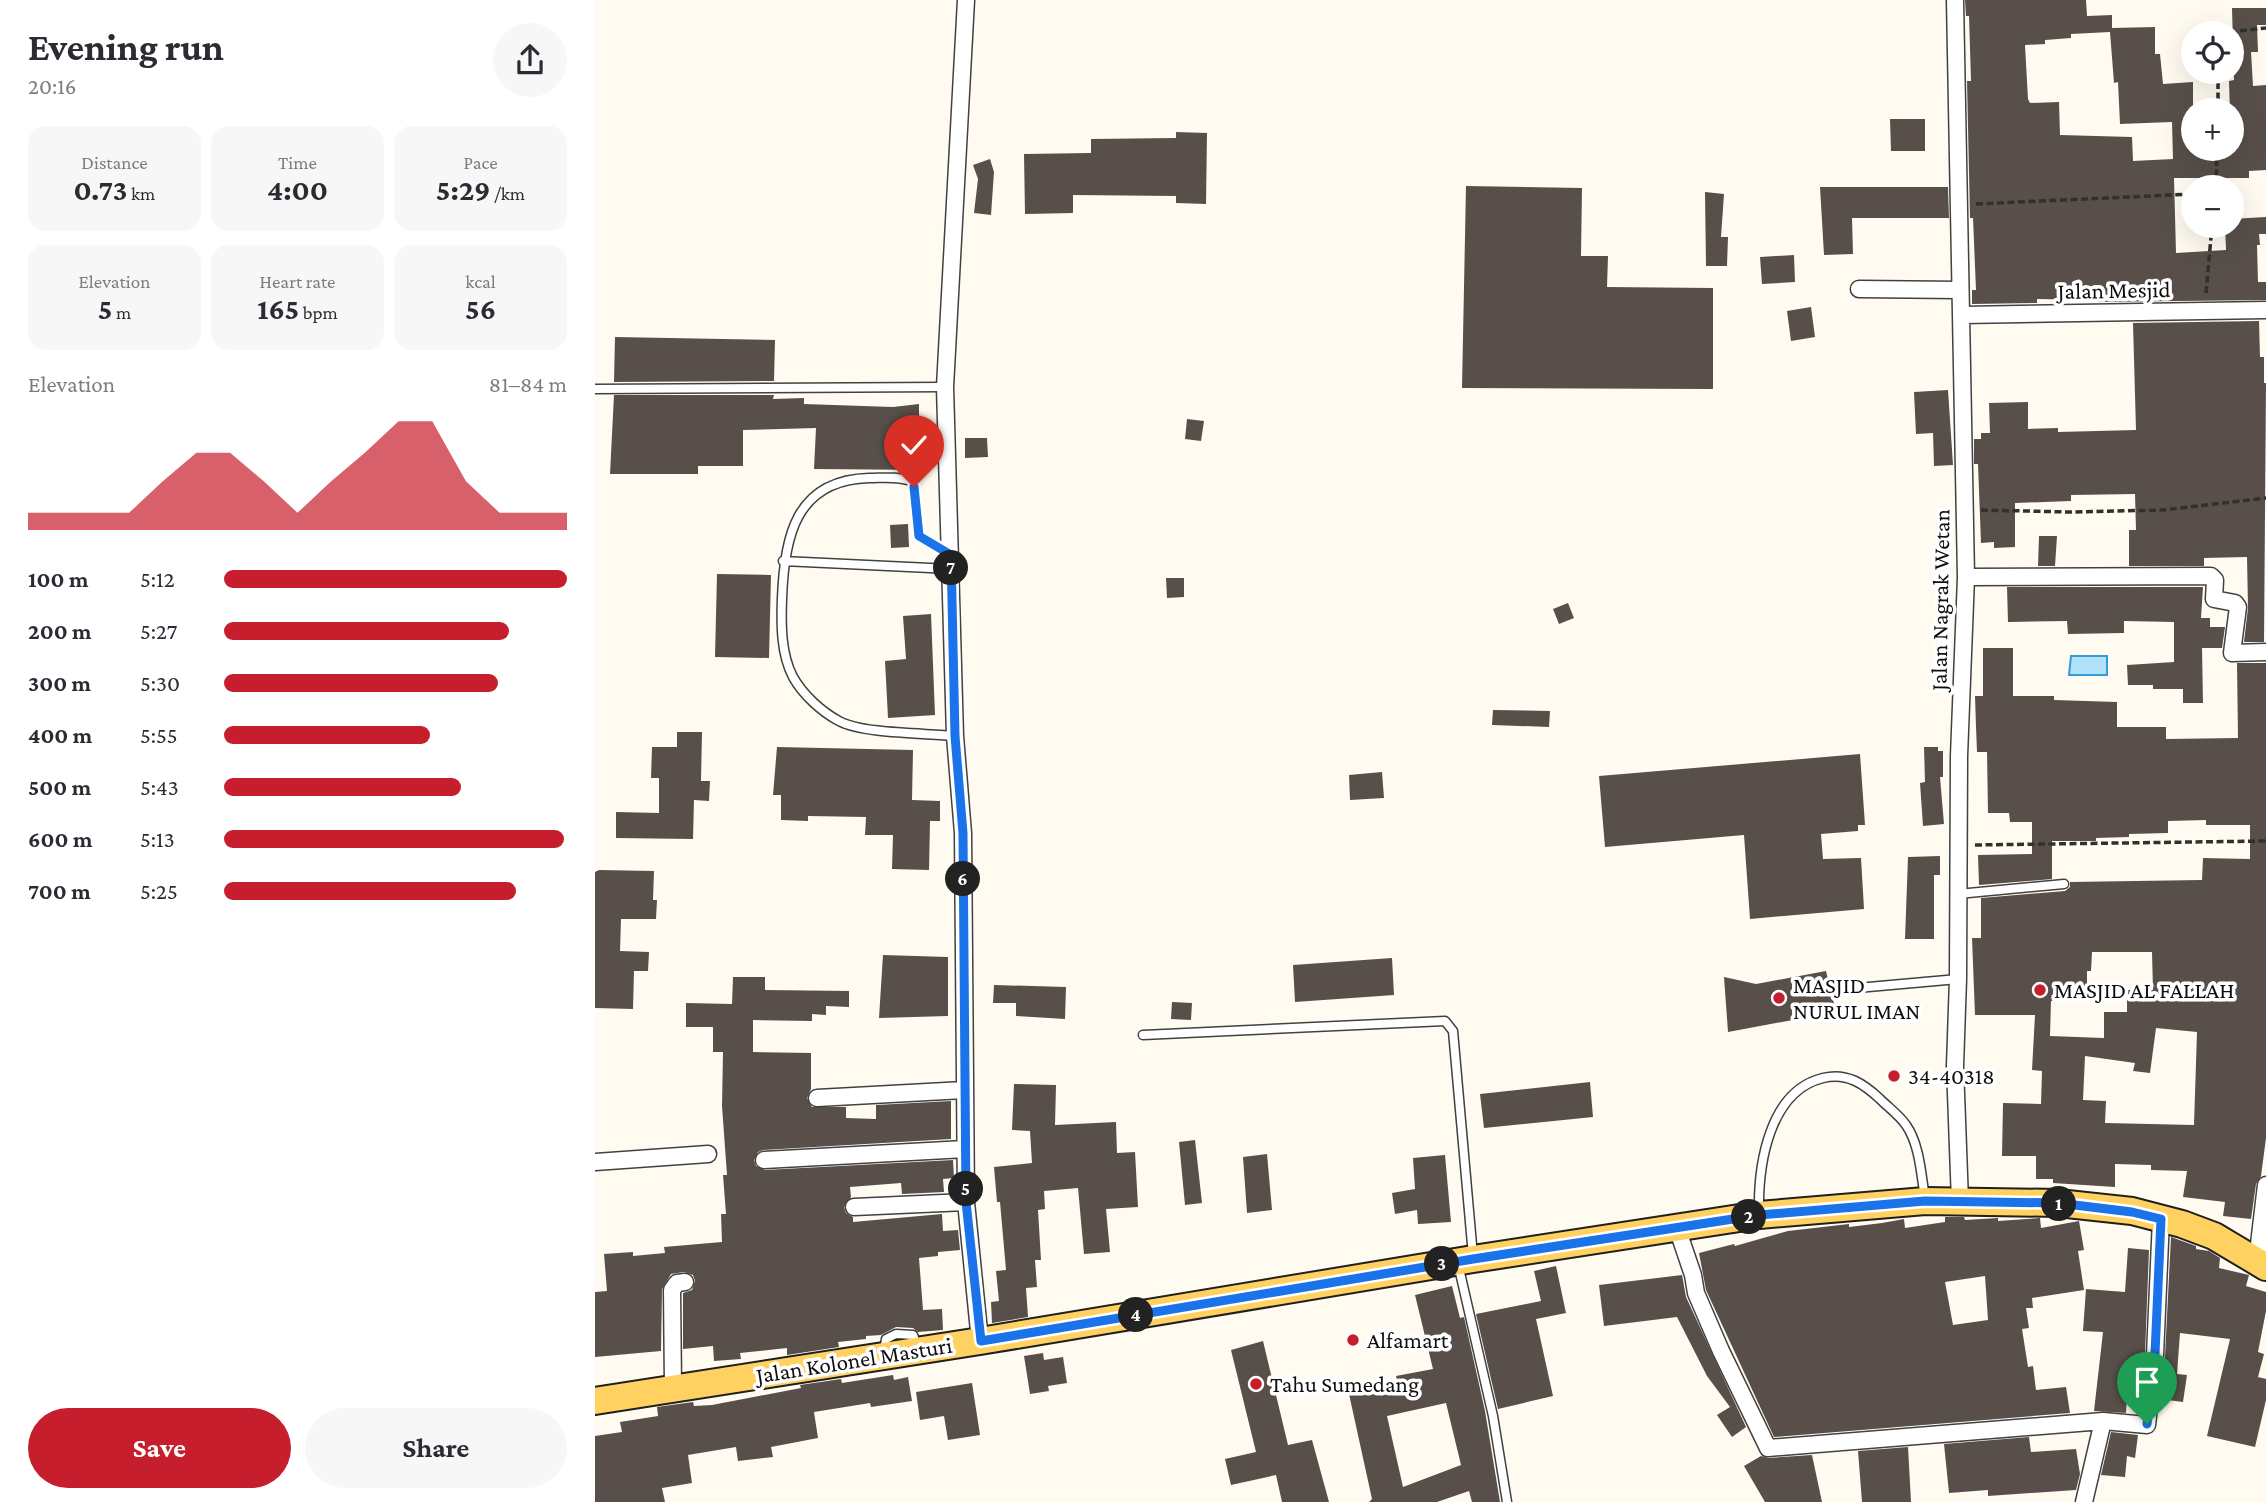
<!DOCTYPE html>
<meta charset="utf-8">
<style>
body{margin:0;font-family:"Crimson Pro",serif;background:#f7f7f7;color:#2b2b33;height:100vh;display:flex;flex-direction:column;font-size:26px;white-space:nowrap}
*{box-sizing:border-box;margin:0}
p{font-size:23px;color:#7c7c81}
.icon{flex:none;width:38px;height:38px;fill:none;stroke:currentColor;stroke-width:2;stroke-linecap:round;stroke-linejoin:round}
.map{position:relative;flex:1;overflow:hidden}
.side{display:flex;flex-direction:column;background:#fff;width:595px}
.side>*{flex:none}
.fabs{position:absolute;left:1586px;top:21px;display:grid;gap:14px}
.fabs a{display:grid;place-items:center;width:63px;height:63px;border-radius:50%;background:#fff;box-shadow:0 7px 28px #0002;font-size:35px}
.pin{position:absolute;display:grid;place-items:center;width:60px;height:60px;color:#fff;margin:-72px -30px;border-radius:50% 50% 50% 0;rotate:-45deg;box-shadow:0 0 7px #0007}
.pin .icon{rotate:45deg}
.km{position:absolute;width:35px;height:35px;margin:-18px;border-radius:50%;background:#222;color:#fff;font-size:19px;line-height:35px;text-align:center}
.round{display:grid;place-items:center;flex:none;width:74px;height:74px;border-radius:37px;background:#f7f7f7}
.headline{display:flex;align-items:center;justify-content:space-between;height:119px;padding:0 28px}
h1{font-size:38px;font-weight:700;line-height:52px}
.figures{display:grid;grid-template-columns:repeat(3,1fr);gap:10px;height:119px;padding:7px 28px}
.figures div{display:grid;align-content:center;border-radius:18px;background:#f7f7f7;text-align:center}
.figures b{font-size:30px;font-weight:700}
.figures small{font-size:19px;font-weight:400}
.figures p{font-size:19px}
.chart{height:196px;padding:14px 28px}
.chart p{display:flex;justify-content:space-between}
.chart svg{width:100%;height:126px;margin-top:7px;fill:#c71e2d;opacity:.7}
.button{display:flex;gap:14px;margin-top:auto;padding:14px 28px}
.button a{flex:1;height:80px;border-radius:42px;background:#c71e2d;color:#fff;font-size:28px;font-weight:700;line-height:80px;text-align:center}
.button a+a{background:#f7f7f7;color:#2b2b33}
ul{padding:0 28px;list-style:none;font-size:23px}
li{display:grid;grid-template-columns:112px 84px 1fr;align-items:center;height:52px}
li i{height:18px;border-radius:9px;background:#c71e2d}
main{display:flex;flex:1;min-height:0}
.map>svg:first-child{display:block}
.water{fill:#b1e2fa;stroke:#349cd5;stroke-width:2}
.building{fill:#584f4a;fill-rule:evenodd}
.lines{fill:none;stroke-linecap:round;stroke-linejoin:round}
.lane-casing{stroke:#414141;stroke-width:11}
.street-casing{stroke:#414141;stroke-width:19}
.primary-casing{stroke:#1f1f1f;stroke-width:30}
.path{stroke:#303030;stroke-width:3.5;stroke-dasharray:7 3.5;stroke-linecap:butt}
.lane{stroke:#fff;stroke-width:8}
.street{stroke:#fff;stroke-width:16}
.primary{stroke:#ffd160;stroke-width:26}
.route-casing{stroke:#fff;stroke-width:14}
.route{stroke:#1a73e8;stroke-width:9}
.poi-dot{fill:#c71e2d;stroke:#fff;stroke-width:2.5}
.labels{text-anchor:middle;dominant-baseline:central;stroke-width:7;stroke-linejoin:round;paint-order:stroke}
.street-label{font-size:23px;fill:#0e0e0e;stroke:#fff}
.poi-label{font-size:23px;fill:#0e0e0e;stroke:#fff;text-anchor:start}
</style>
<main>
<section class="side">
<div class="headline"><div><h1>Evening run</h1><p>20:16</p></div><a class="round"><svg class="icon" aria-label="share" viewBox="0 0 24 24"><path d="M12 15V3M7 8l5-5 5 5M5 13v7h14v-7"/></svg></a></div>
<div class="figures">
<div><p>Distance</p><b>0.73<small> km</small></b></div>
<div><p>Time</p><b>4:00</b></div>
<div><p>Pace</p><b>5:29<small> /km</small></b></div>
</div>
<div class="figures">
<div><p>Elevation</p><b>5<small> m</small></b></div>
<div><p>Heart rate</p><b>165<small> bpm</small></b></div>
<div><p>kcal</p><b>56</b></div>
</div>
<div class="chart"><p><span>Elevation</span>81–84 m</p>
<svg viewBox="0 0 160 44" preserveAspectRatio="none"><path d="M0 44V38L10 38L20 38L30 38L40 27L50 17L60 17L70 27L80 38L90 27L100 17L110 6L120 6L130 27L140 38L150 38L160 38V44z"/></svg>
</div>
<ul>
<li><b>100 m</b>5:12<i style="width:100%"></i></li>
<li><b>200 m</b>5:27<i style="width:83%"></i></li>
<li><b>300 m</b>5:30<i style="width:80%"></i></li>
<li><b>400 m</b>5:55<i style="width:60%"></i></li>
<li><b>500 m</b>5:43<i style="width:69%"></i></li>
<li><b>600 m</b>5:13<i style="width:99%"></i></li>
<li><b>700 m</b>5:25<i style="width:85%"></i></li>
</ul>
<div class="button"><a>Save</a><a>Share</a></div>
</section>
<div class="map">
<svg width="1671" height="1502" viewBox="0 0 1671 1502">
<rect width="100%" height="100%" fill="#fffbf0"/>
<path class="water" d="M 1476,656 L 1512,656 L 1512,675 L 1474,675 Z"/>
<path class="building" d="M 1370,0 L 1491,0 L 1492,16 L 1517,15 L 1517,28 L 1560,27 L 1560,54 L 1565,54 L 1568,84 L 1598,82 L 1598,150 L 1636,149 L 1634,81 L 1639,80 L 1637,8 L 1671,8 L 1671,25 L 1662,25 L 1663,52 L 1656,52 L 1658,86 L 1671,85 L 1671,170 L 1654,171 L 1654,178 L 1579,178 L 1581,253 L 1631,250 L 1630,226 L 1636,226 L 1636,219 L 1671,217 L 1671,234 L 1664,234 L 1665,245 L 1662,245 L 1663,282 L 1671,282 L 1671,300 L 1496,302 L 1495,300 L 1442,299 L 1442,303 L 1377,304 L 1377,290 L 1381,290 L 1378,218 L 1375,218 L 1372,81 L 1376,81 L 1374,16 L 1371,16 ZM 1515,32 L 1519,83 L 1523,82 L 1525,124 L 1577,122 L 1578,159 L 1538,161 L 1537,137 L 1465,135 L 1464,102 L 1435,103 L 1433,99 L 1430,45 L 1450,44 L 1450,40 L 1476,38 L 1476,34 Z
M 1295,119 L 1330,119 L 1330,151 L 1296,151 Z
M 581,132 L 612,133 L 611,204 L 581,203 L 581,196 L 478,195 L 478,213 L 430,214 L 429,154 L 496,153 L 496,139 L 581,138 Z
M 395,159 L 399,172 L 396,215 L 379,213 L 383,179 L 378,165 Z
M 871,186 L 987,188 L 986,256 L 1013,256 L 1012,287 L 1118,288 L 1118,389 L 867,388 Z
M 1225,187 L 1353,187 L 1354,218 L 1257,218 L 1258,254 L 1229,255 Z
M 1110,192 L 1129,194 L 1126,237 L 1133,237 L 1132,266 L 1111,266 Z
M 1199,255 L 1200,282 L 1167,284 L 1165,257 Z
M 1216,307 L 1220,337 L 1196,341 L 1192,311 Z
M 1664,321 L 1665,357 L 1669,357 L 1669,383 L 1671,383 L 1669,642 L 1649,642 L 1653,608 L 1652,557 L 1609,558 L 1609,566 L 1534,566 L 1534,530 L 1541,530 L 1540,494 L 1476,495 L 1476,501 L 1420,503 L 1420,547 L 1399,548 L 1399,542 L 1386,543 L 1383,464 L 1379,464 L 1379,439 L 1386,439 L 1386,433 L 1395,433 L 1394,403 L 1433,402 L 1433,429 L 1463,428 L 1463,432 L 1541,430 L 1538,323 Z
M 20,337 L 180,340 L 179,381 L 19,382 Z
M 1353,390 L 1358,465 L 1339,466 L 1338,433 L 1321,434 L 1319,392 Z
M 19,395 L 179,395 L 178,399 L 209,398 L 209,404 L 298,407 L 324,404 L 324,442 L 332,441 L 332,470 L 219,469 L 221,428 L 148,430 L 148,466 L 103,466 L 103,474 L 15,474 Z
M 592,419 L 609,421 L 606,441 L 590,439 Z
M 370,438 L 392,438 L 393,457 L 370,458 Z
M 313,524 L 314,547 L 296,548 L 295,525 Z
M 1444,536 L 1462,536 L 1460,566 L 1443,566 Z
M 122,574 L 176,575 L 174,658 L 120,657 Z
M 571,578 L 589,578 L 589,597 L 572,598 Z
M 1412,587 L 1608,587 L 1606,618 L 1615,618 L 1615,627 L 1630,627 L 1627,648 L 1607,648 L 1608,703 L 1588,703 L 1588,689 L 1558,689 L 1558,685 L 1533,685 L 1532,665 L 1579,662 L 1579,622 L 1529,621 L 1529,633 L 1473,634 L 1472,621 L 1413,622 Z
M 973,603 L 979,618 L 964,624 L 958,609 Z
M 336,614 L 340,715 L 293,718 L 290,661 L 311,659 L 308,616 Z
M 1388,648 L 1418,648 L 1418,696 L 1459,696 L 1459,700 L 1522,702 L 1522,727 L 1571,727 L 1571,739 L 1643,738 L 1642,663 L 1671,663 L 1671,1138 L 1666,1176 L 1661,1184 L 1656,1219 L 1628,1216 L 1630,1202 L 1588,1197 L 1592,1171 L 1556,1170 L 1556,1165 L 1520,1164 L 1520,1187 L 1458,1183 L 1458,1179 L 1441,1179 L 1441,1156 L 1407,1156 L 1408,1103 L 1446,1104 L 1447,1071 L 1437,1070 L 1440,1015 L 1380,1015 L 1377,938 L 1386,938 L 1386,898 L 1470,891 L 1475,887 L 1475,882 L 1607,880 L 1608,858 L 1655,859 L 1655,825 L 1611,825 L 1611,820 L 1573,821 L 1573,833 L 1534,834 L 1534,837 L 1501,838 L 1501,841 L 1457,841 L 1457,879 L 1384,885 L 1383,855 L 1437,854 L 1437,822 L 1415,822 L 1414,813 L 1393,813 L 1392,752 L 1382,752 L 1381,727 L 1380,696 L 1388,696 ZM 1497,952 L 1557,952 L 1558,990 L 1532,990 L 1532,1012 L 1509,1012 L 1509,1038 L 1455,1036 L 1456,1001 L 1492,1000 L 1492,971 L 1496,971 ZM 1561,1028 L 1602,1032 L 1599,1125 L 1510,1123 L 1511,1101 L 1488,1100 L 1490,1056 L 1540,1063 L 1538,1071 L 1555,1073 Z
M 898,710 L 955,711 L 954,727 L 897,725 Z
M 82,732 L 107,732 L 106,781 L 115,781 L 114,801 L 99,800 L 98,839 L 21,838 L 21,812 L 64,813 L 64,778 L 56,778 L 57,747 L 82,747 Z
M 182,747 L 318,750 L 317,800 L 345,801 L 345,821 L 335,821 L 334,870 L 297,869 L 298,835 L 270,835 L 271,817 L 213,816 L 213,821 L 186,820 L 186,795 L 178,795 Z
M 1329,747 L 1343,747 L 1343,751 L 1348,751 L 1348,777 L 1345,777 L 1349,824 L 1328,826 L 1325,783 L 1330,782 Z
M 1265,754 L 1270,825 L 1263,825 L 1263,831 L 1226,834 L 1228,859 L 1266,858 L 1269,909 L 1155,919 L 1149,835 L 1010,847 L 1004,776 Z
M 787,772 L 789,798 L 755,800 L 754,775 Z
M 1345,856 L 1345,875 L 1339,875 L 1339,939 L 1310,939 L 1313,857 Z
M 4,870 L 59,871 L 58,900 L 62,900 L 61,919 L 26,919 L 25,951 L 54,952 L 53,971 L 39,971 L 38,1009 L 0,1008 L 0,872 Z
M 288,955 L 353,957 L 353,1016 L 284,1018 Z
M 797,958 L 799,995 L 700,1002 L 698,965 Z
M 1231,971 L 1241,1012 L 1133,1032 L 1129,977 L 1161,984 Z
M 138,977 L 170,977 L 170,990 L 254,991 L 254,1007 L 231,1006 L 231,1015 L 217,1014 L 217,1021 L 158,1020 L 158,1052 L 216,1053 L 216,1089 L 212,1098 L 217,1107 L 251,1107 L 251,1118 L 281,1119 L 281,1105 L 356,1101 L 356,1139 L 168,1150 L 163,1152 L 159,1160 L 161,1166 L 170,1170 L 358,1160 L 359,1178 L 348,1179 L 349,1192 L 307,1194 L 306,1183 L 255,1187 L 256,1197 L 249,1207 L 251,1213 L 258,1217 L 258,1222 L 347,1214 L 348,1231 L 363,1230 L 365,1250 L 343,1252 L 343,1256 L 324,1258 L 328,1310 L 347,1309 L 348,1330 L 323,1332 L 318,1328 L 301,1327 L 286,1335 L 271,1336 L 271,1339 L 243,1342 L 244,1347 L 192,1355 L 192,1348 L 145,1353 L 146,1359 L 119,1361 L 118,1346 L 88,1349 L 88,1293 L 97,1290 L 100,1281 L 98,1275 L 89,1272 L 76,1274 L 67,1289 L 66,1351 L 0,1357 L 0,1292 L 12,1291 L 9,1254 L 38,1252 L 38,1256 L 70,1253 L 69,1247 L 127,1242 L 126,1214 L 131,1214 L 128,1175 L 132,1175 L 127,1106 L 128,1052 L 118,1052 L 118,1027 L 91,1027 L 91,1003 L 137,1004 Z
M 399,985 L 471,987 L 470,1019 L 421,1016 L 421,1003 L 398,1003 Z
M 577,1002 L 597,1003 L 596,1020 L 576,1019 Z
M 995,1082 L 998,1117 L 889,1128 L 885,1094 Z
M 419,1084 L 461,1085 L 460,1125 L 521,1122 L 522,1153 L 540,1152 L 543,1207 L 511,1209 L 515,1252 L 489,1254 L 483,1188 L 449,1191 L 450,1209 L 443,1210 L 446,1260 L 440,1260 L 442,1287 L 431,1288 L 433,1317 L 397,1323 L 396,1302 L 404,1301 L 401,1271 L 411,1270 L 405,1202 L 402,1202 L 399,1167 L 437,1163 L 435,1131 L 417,1130 Z
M 600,1140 L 607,1203 L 590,1205 L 584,1142 Z
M 672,1154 L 677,1210 L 652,1213 L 648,1157 Z
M 850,1155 L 856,1222 L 823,1224 L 822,1210 L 800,1214 L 797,1193 L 820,1189 L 818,1158 Z
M 1350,1217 L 1369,1217 L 1370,1220 L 1403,1218 L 1403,1221 L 1445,1218 L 1446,1228 L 1484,1221 L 1489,1250 L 1483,1251 L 1489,1290 L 1437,1298 L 1438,1308 L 1431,1308 L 1434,1328 L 1427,1329 L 1433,1367 L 1438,1366 L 1441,1390 L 1471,1387 L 1475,1413 L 1179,1437 L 1111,1290 L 1104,1253 L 1139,1244 L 1140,1246 L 1193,1231 L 1254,1224 L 1254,1227 L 1287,1223 L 1309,1219 L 1310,1228 L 1350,1222 ZM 1390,1276 L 1393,1320 L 1358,1325 L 1350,1282 Z
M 1576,1237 L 1601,1246 L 1601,1249 L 1614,1251 L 1625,1258 L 1624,1268 L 1654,1275 L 1651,1286 L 1671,1292 L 1671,1311 L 1663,1352 L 1669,1354 L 1663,1377 L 1671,1379 L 1671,1400 L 1660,1447 L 1612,1436 L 1635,1339 L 1585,1333 L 1582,1374 L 1592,1375 L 1588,1402 L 1565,1399 L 1570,1356 Z
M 1533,1248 L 1554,1250 L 1550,1354 L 1545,1397 L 1532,1395 L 1531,1413 L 1499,1411 L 1508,1332 L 1488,1331 L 1491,1289 L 1530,1292 Z
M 961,1266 L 971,1313 L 941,1319 L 958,1396 L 903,1409 L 881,1314 L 946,1301 L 939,1271 Z
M 1087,1275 L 1091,1297 L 1151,1427 L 1137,1437 L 1122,1415 L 1135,1407 L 1112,1376 L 1082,1317 L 1009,1326 L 1004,1285 Z
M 857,1286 L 865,1318 L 869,1317 L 890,1411 L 905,1502 L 877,1502 L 874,1491 L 842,1502 L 774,1502 L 777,1499 L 754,1394 L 803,1383 L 801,1376 L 838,1369 L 820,1295 ZM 851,1403 L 866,1465 L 808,1487 L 792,1416 Z
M 668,1341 L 693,1445 L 717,1440 L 734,1502 L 687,1502 L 681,1475 L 636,1485 L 630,1459 L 661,1452 L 636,1350 Z
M 448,1353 L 449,1360 L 468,1357 L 472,1383 L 453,1386 L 454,1391 L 435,1394 L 429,1356 Z
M 298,1375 L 299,1380 L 313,1377 L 317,1401 L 276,1407 L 275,1403 L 219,1412 L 223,1438 L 176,1447 L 178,1457 L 143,1461 L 141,1447 L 93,1455 L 97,1483 L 67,1488 L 70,1502 L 0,1502 L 0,1436 L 27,1432 L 25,1422 L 63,1416 L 62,1407 L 98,1402 L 99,1406 L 117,1405 L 206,1388 L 205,1385 L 246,1379 L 247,1383 Z
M 377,1383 L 385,1435 L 353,1440 L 349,1416 L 325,1420 L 321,1392 Z
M 1516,1432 L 1543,1435 L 1540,1458 L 1532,1456 L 1530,1477 L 1506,1475 Z
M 1434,1437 L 1436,1452 L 1481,1449 L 1485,1474 L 1481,1490 L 1393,1496 L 1393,1490 L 1354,1493 L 1349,1444 Z
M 1313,1447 L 1316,1502 L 1267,1502 L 1263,1451 Z
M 1217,1455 L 1227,1502 L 1170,1502 L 1149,1466 L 1166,1456 L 1174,1458 Z"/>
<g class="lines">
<g class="lane-casing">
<path id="lane" d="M 0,389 L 350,387
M 356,555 L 324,536 L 319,487 L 316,481 C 303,476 288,478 274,478 C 200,480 189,538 187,599 C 186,625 186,654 198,677 C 208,695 227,712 244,721 C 268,734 330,733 360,736
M 188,561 L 356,569
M 1363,894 L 1469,884
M 1251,989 L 1363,979
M 548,1035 L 850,1021 L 858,1031 L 878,1256
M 1164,1212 C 1163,1165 1174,1091 1228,1078 C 1252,1072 1269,1084 1285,1099 C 1293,1107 1305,1116 1311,1125 C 1325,1145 1326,1175 1330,1198
M 863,1264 L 898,1416 L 912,1502
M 289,1350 L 291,1339 L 301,1334 L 318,1335 L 323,1348"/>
</g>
<g class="street-casing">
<path id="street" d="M 371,0 L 350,387 L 360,736 L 368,833 L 371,1202 L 385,1341
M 1360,0 L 1371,577 L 1364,756 L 1363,979 L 1360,1066 L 1365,1202
M 1264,289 L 1365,290
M 1368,315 L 1671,310
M 1371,577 L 1616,576 L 1620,580 L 1619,599 L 1640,603 L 1643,607 L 1637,653 L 1671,652
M 222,1098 L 369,1090
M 169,1160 L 370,1149
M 0,1162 L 113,1154
M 259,1207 L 371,1202
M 1082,1228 L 1098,1275 L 1101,1293 L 1126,1351 L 1173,1448 L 1508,1421 L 1552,1425 L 1560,1355 L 1566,1219
M 1662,1261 L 1671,1185
M 78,1387 L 77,1290 L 82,1283 L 90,1282
M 1489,1502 L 1508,1421"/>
</g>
<g class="primary-casing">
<path id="primary" d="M 0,1401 L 385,1341 L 878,1259 L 1164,1215 L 1330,1201 L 1463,1203 L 1537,1211 L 1587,1224 L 1619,1236 L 1671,1267"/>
</g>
<path class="path" d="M 1624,33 L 1671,28
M 1623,110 L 1623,72
M 1621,187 L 1622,149
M 1381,204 L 1598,194
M 1611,293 L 1617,226
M 1386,510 L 1475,512 L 1568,510 L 1671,498
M 1380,845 L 1671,841"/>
<use href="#lane" class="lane"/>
<use href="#street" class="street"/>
<use href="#primary" class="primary"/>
</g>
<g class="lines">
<g class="route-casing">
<path id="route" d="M 319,487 L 324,536 L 356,555 L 360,736 L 368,833 L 371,1202 L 386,1341 L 878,1259 L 1164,1215 L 1330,1201 L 1463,1203 L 1537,1212 L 1566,1219 L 1560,1354 L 1552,1424"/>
</g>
<use href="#route" class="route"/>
</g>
<g class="poi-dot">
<circle cx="1445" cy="990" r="7"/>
<circle cx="1184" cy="998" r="7"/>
<circle cx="1299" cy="1076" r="7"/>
<circle cx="758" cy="1340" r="7"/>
<circle cx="661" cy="1384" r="7"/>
</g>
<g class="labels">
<g class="street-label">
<text transform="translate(1519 290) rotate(-1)">Jalan Mesjid</text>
<text transform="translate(1345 600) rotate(-89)">Jalan Nagrak Wetan</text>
<text transform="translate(259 1360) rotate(-9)">Jalan Kolonel Masturi</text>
</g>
<g class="poi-label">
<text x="1198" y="985">MASJID<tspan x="1198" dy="26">NURUL IMAN</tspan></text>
<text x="1459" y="990">MASJID AL FALLAH</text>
<text x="1313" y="1076">34-40318</text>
<text x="772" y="1340">Alfamart</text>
<text x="675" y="1384">Tahu Sumedang</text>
</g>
</g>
</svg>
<div class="fabs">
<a><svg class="icon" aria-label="locate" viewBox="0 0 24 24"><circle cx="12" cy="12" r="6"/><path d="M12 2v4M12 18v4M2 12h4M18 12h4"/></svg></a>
<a>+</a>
<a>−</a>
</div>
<div class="pin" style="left:1552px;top:1424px;background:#1e9e55"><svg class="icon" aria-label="arrive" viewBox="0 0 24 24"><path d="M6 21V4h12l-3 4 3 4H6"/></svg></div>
<div class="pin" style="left:319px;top:487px;background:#d93025"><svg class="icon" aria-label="check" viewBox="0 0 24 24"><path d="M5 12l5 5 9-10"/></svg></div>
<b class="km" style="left:1464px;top:1204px">1</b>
<b class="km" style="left:1154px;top:1217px">2</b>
<b class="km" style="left:847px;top:1264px">3</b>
<b class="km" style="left:541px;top:1315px">4</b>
<b class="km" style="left:371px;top:1189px">5</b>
<b class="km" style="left:368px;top:879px">6</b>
<b class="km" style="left:356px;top:568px">7</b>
</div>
</main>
